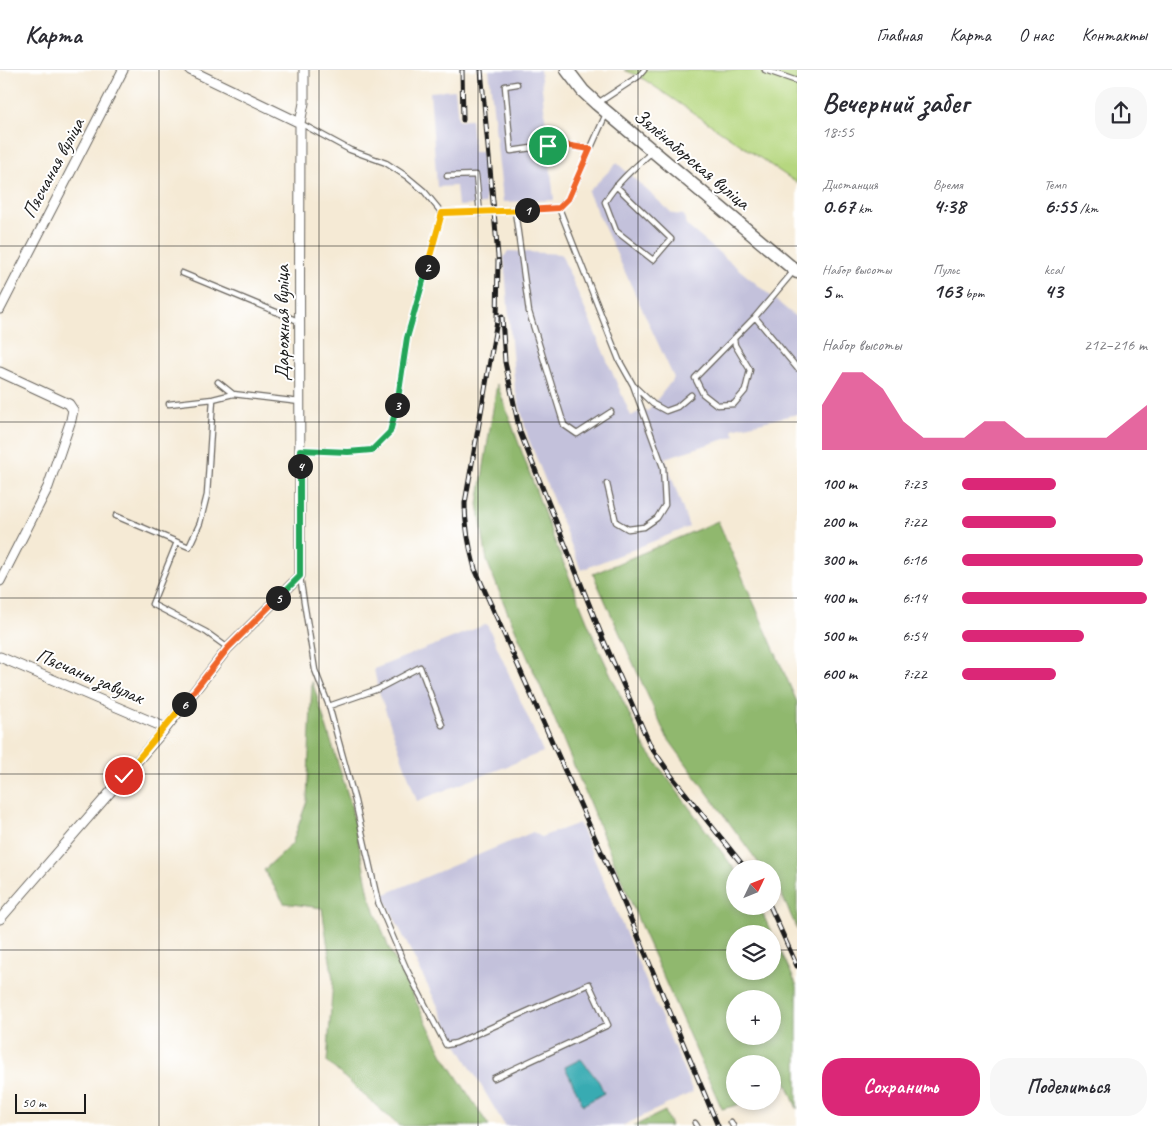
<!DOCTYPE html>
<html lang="ru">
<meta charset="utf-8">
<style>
body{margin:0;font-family:Caveat,sans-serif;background:#f7f7f7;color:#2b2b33;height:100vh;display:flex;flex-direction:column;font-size:19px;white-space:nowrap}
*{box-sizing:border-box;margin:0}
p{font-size:16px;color:#7c7c81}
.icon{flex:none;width:28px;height:28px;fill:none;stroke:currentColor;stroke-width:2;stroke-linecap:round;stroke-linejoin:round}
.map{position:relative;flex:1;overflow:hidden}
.side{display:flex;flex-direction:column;background:#fff;width:375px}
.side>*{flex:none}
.needle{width:32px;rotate:47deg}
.tools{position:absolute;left:726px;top:790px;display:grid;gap:10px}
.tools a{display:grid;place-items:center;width:55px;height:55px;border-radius:50%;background:#fff;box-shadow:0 2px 8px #0003;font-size:25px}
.scale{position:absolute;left:15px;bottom:12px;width:71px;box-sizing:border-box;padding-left:5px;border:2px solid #1c1c1c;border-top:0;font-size:14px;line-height:18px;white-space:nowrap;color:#1c1c1c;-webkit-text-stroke:4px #fff;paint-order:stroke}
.pin{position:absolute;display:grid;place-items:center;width:42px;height:42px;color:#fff;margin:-21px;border:2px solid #fff;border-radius:50%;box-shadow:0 1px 5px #0007}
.km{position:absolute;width:25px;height:25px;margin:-12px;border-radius:50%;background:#222;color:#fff;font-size:14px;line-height:25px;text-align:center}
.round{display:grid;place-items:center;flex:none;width:52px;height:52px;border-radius:20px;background:#f7f7f7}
.headline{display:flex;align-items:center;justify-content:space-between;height:85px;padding:0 25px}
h1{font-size:28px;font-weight:800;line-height:38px}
.metrics{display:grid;grid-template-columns:repeat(3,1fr);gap:8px;height:85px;padding:5px 25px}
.metrics div{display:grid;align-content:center}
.metrics b{font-size:21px;font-weight:800}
.metrics small{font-size:14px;font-weight:400}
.metrics p{font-size:14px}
.chart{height:140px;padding:10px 25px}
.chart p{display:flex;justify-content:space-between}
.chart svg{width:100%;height:90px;margin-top:5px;fill:#db2777;opacity:.7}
.action{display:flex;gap:10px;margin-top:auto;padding:10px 25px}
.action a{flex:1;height:58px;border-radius:20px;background:#db2777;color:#fff;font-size:20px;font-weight:800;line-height:58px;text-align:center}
.action a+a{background:#f7f7f7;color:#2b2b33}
ul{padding:0 25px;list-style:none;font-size:16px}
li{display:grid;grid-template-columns:80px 60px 1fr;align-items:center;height:38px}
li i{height:12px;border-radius:6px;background:#db2777}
header{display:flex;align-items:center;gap:30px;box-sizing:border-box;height:70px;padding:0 25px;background:#fff;border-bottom:1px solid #e1e1e2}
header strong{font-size:24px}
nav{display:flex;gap:28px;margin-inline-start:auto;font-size:18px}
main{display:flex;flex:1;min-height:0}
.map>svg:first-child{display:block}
.industrial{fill:#c3c1db}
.green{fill:#b6d77f;stroke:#697a4e}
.forest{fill:#90b86e;stroke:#566a45;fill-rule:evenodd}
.water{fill:#39abb2;stroke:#2a6467}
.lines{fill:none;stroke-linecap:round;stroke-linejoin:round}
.lane-casing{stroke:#68645d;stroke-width:7}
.street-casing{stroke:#68645d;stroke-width:11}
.secondary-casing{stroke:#68645d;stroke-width:15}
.lane{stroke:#fff;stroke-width:4.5}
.street{stroke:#fff;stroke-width:9}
.secondary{stroke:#fff;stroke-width:12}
.rail-casing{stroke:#1c1c1c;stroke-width:5}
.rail{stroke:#fff;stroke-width:3;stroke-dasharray:9;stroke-linecap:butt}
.split-1-casing{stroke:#fff;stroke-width:10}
.split-2-casing{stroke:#fff;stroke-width:10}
.split-3-casing{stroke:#fff;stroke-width:10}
.split-4-casing{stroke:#fff;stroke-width:10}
.split-5-casing{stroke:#fff;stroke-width:10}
.split-6-casing{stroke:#fff;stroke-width:10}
.split-7-casing{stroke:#fff;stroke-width:10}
.split-1{stroke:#f0652b;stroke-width:6}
.split-2{stroke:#f5b400;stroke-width:6}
.split-3{stroke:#22a559;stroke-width:6}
.split-4{stroke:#22a559;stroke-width:6}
.split-5{stroke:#22a559;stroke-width:6}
.split-6{stroke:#f0652b;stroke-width:6}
.split-7{stroke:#f5b400;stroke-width:6}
.grid{fill:none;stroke:#1c1c1c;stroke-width:1;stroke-opacity:0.55}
.labels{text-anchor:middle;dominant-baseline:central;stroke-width:4;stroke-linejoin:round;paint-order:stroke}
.street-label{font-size:20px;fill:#1c1c1c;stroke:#fff}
</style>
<header>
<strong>Карта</strong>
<nav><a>Главная</a><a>Карта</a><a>О нас</a><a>Контакты</a></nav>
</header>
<main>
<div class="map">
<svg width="797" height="1056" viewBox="0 0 797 1056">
<rect width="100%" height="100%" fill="#fff"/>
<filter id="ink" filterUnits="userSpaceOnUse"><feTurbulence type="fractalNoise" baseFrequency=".02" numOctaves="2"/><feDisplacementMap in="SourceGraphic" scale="10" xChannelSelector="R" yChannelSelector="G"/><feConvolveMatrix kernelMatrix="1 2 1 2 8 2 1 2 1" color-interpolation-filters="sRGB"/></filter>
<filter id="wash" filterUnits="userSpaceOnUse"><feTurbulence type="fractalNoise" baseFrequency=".0096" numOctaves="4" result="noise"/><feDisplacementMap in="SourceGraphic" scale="20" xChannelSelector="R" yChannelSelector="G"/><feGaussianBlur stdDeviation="1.12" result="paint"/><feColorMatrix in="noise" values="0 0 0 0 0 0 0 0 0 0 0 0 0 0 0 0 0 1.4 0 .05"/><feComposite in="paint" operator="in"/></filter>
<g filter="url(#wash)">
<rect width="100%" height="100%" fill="#f5ead5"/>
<path class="industrial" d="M 489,0 L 540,0 L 554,130 L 503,132 Z
M 455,20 L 458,50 L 471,49 L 474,82 L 482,82 L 486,134 L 458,136 L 456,116 L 437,117 L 430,22 Z
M 617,93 L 673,144 L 684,145 L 686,155 L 797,248 L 797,344 L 732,359 L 735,366 L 665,388 L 689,457 L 581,500 L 528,367 L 515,319 L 504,187 L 508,181 L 561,184 L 631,346 L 643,340 L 648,341 L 674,308 L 588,122 Z
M 487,554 L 543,682 L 417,731 L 378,619 L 374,599 Z
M 579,753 L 693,1022 L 622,1056 L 505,1056 L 456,973 L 383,825 L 533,762 L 541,767 Z"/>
<path class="green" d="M 624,0 L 797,0 L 797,113 L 639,6 Z"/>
<path class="forest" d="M 497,314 L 553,467 L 596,573 L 644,676 L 735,800 L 735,836 L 759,836 L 772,864 L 735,864 L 735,901 L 772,901 L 773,864 L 797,916 L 797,1039 L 780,996 L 773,1003 L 772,994 L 735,994 L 735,1031 L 746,1031 L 744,1033 L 722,1039 L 645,866 L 549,636 L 505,536 L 487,491 L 478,434 ZM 735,929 L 772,929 L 772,966 L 735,966 Z
M 718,451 L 797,632 L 797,859 L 780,821 L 773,811 L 772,799 L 763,799 L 666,666 L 593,504 Z
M 312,611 L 351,735 L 369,824 L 388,876 L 444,987 L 489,1056 L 399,1056 L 327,992 L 333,910 L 322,838 L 284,833 L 264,800 L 292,774 L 307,731 Z
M 665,1041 L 671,1056 L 634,1056 Z"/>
<path class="water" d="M 581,989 L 599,1012 L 604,1023 L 583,1035 L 565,997 Z"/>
</g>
<g filter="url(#ink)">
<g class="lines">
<g class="lane-casing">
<path id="lane" d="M 765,0 L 797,11
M 517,14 L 505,16 L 511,81 L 559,74 L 590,79
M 598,33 L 639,6 L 644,0
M 300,53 L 350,80 L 386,93 L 406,106 L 424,121 L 442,143 L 494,142 L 559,138 L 568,129 L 606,44
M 447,106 L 476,105 L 480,143
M 616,116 L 671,169 L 653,190 L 616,161 L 605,132 C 617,112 635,97 652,82
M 559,138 L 619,290 L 633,315 L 663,397 L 665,435 L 657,448 L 644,457 L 628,459 L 616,452 L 607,414
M 515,141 L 529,242 L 564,355 L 577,364 L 611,342
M 182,203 L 298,251
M 755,247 L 797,298
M 734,269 L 735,275 L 750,300 L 745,321 L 734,334 L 717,335 L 703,324 L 695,308 L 755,247 L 793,202
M 218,312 L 233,324
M 634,316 L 653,334 L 666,341 L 677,337 L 691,325
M 213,329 L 207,425 L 200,453 L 189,477 L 177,472 L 152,534 L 206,562 L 228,578
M 169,334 L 213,329 L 233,324 L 300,332
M 300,380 L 348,382 L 372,380 L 390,362 L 397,335 L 407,268 L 442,143
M 116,446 L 177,472
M 300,507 L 315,600 L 329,636 L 355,731 L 378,832 L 406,898 L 446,975 L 456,973 L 589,914 L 608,955 L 494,1008
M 329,636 L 378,619 L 420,597 L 442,655
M 731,1052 L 733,1056
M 695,1053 L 697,1056"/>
</g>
<g class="street-casing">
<path id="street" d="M 190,0 L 300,53
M 0,239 L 123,0
M 0,302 L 69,334 L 73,340 L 71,350 L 48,417 L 0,511
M 0,587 L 166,658
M 0,849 L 166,658 L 228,578 L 300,506 C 300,355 299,204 300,53 L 304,33 L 304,0"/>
</g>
<g class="secondary-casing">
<path id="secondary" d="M 567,0 L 583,21 L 597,34 L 797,202"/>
</g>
<use href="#lane" class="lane"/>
<use href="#street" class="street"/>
<use href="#secondary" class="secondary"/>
<g class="rail-casing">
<path id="rail" d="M 462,0 L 463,50
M 481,0 L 499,197
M 498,190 L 497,251 L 465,433 C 465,456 469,477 475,499 L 624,833 L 718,1056
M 502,247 L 505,292 L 520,362 L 603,569 L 651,677 L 673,708 L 746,799
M 770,836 L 797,896"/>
</g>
<use href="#rail" class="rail"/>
</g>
</g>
<g class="lines" filter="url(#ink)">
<g class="split-1-casing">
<path id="split-1" d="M 527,140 L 559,138 L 568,129 L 590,79 L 559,74 L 548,76"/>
</g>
<g class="split-2-casing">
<path id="split-2" d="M 427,197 L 442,143 L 527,140"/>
</g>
<g class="split-3-casing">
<path id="split-3" d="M 397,335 L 407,268 L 427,197"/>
</g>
<g class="split-4-casing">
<path id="split-4" d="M 300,396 L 300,380 L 348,382 L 372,380 L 390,362 L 397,335"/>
</g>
<g class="split-5-casing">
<path id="split-5" d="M 278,528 L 300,506 L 300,396"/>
</g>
<g class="split-6-casing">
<path id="split-6" d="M 184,634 L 228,578 L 278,528"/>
</g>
<g class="split-7-casing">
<path id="split-7" d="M 124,706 L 184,634"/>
</g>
<use href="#split-1" class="split-1"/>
<use href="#split-2" class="split-2"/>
<use href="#split-3" class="split-3"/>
<use href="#split-4" class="split-4"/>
<use href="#split-5" class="split-5"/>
<use href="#split-6" class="split-6"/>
<use href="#split-7" class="split-7"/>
</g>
<path class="grid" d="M 159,0 L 159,1056M 319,0 L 319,1056M 478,0 L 478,1056M 638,0 L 638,1056M 0,176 L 797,176M 0,352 L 797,352M 0,528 L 797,528M 0,704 L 797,704M 0,880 L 735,880M 772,880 L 797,880"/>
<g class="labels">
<g class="street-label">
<text transform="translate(692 89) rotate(40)">Зялёнаборская вуліца</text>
<text transform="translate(53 98) rotate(-62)">Пясчаная вуліца</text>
<text transform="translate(282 253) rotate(-90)">Дарожная вуліца</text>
<text transform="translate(90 606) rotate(23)">Пясчаны завулак</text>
</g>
</g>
</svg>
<div class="tools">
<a><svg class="needle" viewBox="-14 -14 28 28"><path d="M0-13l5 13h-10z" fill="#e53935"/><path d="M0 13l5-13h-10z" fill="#7c7c81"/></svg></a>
<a><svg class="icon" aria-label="layers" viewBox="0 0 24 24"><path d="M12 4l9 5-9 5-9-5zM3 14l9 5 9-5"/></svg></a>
<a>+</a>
<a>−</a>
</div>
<div class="scale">50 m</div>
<div class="pin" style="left:548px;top:76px;background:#1e9e55"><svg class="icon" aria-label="arrive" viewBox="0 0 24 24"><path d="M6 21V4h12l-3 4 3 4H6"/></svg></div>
<div class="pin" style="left:124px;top:706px;background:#d93025"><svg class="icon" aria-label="check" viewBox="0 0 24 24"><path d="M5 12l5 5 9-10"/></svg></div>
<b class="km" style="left:527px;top:140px">1</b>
<b class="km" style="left:427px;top:197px">2</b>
<b class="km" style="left:397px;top:335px">3</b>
<b class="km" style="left:300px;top:396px">4</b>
<b class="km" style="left:278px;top:528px">5</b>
<b class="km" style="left:184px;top:634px">6</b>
</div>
<section class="side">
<div class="headline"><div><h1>Вечерний забег</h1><p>18:55</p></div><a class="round"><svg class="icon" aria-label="share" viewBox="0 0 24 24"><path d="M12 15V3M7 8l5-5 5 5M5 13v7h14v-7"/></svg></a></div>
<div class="metrics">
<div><p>Дистанция</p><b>0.67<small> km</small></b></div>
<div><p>Время</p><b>4:38</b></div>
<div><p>Темп</p><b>6:55<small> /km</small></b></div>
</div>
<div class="metrics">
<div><p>Набор высоты</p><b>5<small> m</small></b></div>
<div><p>Пульс</p><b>163<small> bpm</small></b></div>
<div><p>kcal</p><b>43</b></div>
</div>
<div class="chart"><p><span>Набор высоты</span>212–216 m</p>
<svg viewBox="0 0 160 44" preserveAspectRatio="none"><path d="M0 44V22L10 6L20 6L30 14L40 30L50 38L60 38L70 38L80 30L90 30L100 38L110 38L120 38L130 38L140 38L150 30L160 22V44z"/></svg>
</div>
<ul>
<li><b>100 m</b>7:23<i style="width:51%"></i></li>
<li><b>200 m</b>7:22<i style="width:51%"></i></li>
<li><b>300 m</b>6:16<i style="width:98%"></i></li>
<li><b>400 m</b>6:14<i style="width:100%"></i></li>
<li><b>500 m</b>6:54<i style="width:66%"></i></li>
<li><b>600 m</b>7:22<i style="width:51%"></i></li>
</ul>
<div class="action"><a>Сохранить</a><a>Поделиться</a></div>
</section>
</main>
